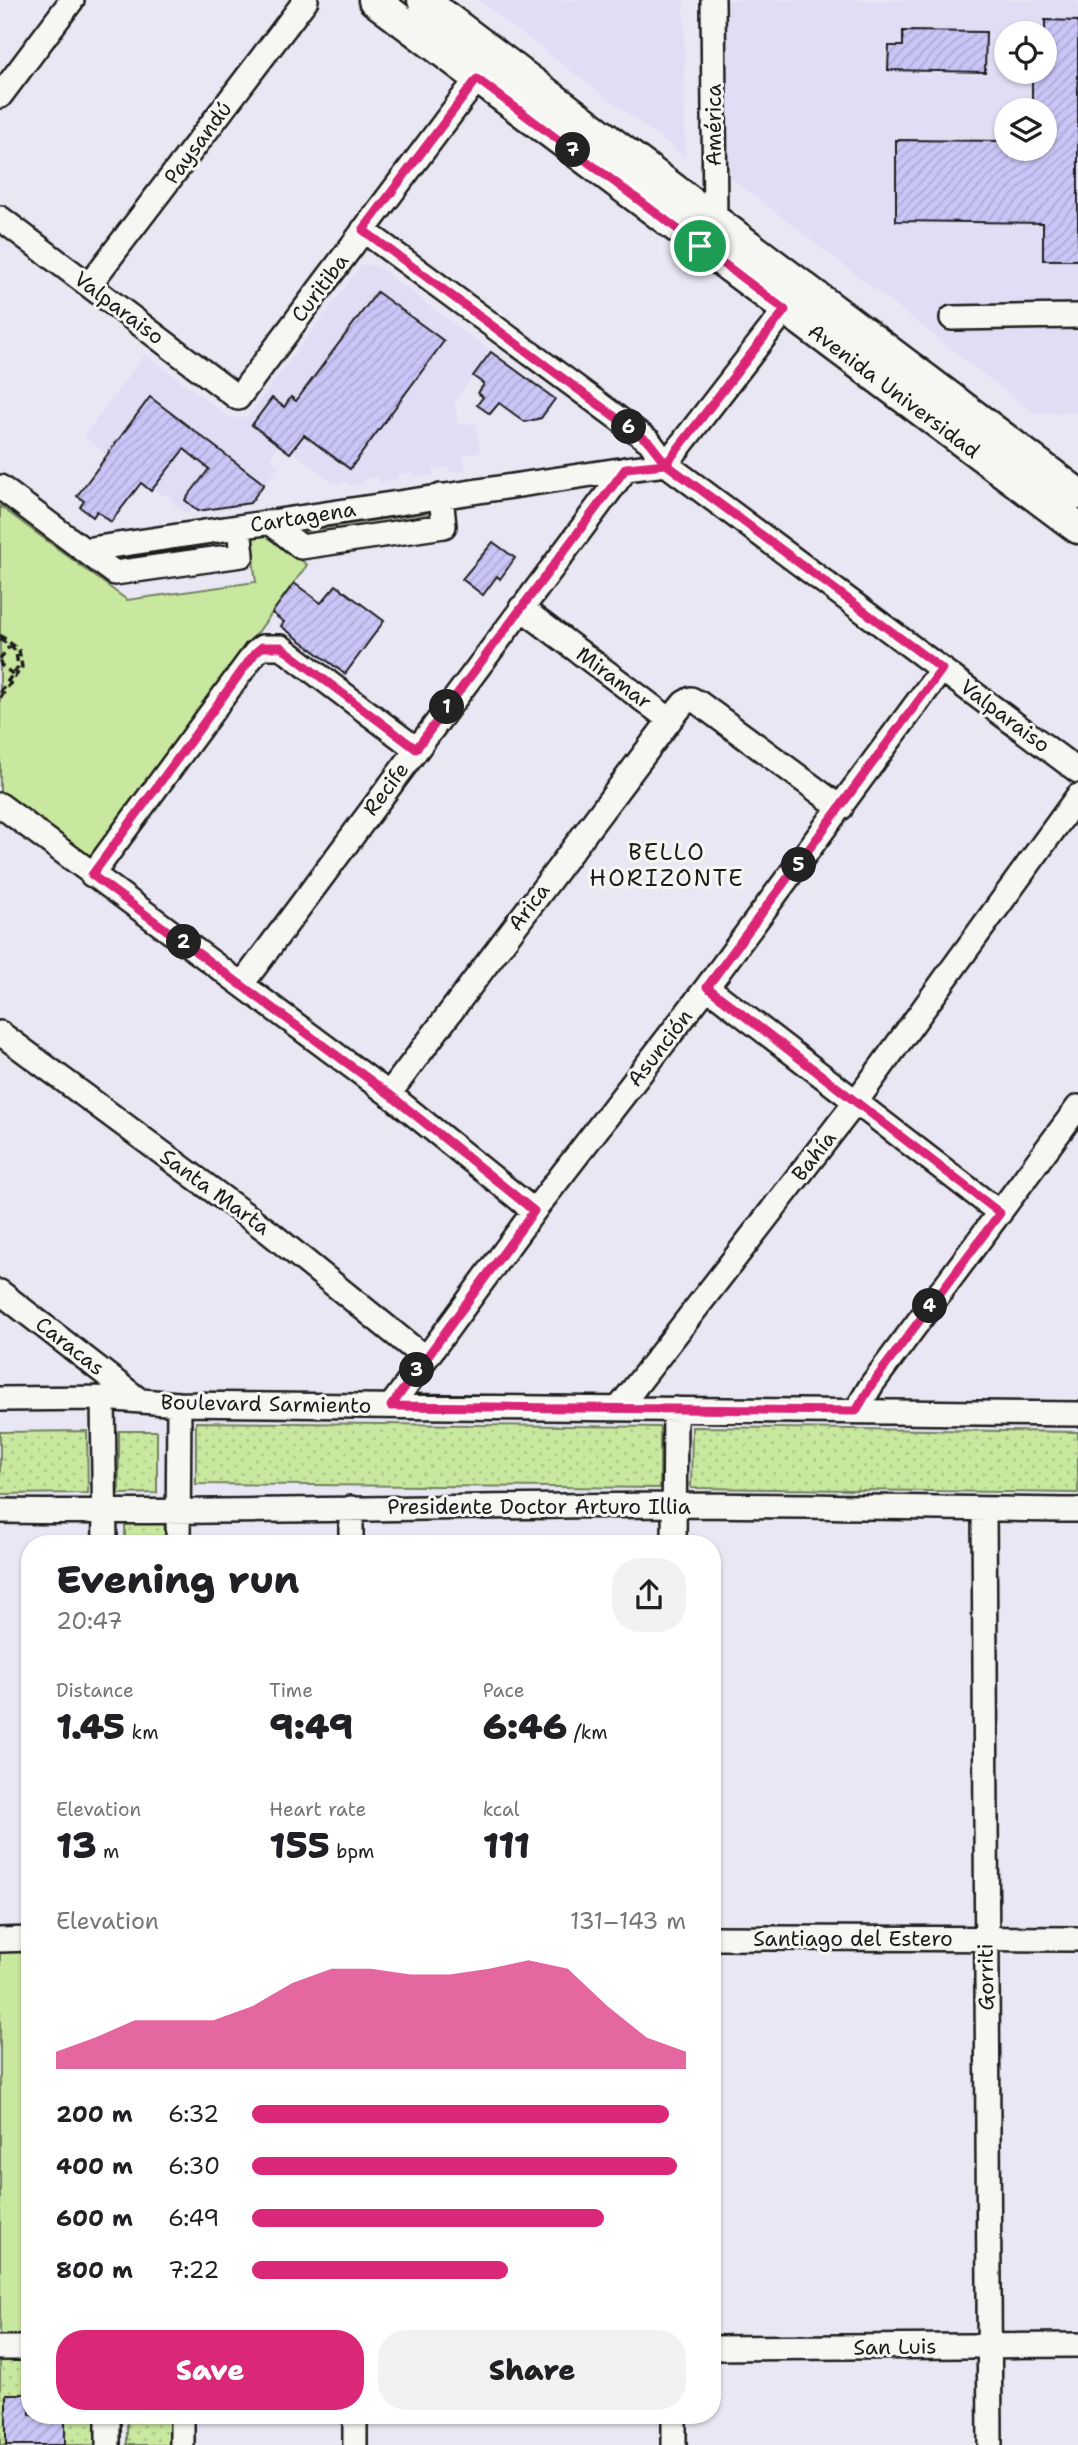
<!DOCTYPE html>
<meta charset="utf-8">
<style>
body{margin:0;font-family:"Shantell Sans",sans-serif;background:#f2f2f2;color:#202124;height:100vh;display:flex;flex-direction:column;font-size:26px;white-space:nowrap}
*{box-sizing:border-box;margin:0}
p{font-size:23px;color:#757577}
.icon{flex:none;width:38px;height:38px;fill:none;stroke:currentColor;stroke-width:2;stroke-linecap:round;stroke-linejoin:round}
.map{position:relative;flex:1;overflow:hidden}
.details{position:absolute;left:21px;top:1535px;width:700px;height:889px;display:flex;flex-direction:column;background:#fff;border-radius:28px;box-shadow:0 2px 5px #0004}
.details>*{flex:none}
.controls{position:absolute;left:994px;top:21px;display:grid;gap:14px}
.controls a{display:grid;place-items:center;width:63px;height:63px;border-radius:50%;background:#fff;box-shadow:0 2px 5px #0004;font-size:35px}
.pin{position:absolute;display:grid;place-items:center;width:60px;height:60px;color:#fff;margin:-30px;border:4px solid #fff;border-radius:50%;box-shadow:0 2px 7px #0007}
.km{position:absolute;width:35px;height:35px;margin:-18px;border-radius:50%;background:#222;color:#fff;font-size:19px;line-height:35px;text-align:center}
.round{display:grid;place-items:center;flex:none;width:74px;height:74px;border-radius:28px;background:#f2f2f2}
.summary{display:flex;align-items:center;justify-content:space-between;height:119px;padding:0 35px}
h1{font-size:38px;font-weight:800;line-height:52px}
.metrics{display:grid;grid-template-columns:repeat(3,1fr);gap:10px;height:119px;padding:7px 35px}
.metrics div{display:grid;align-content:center}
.metrics b{font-size:35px;font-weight:800}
.metrics small{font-size:19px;font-weight:400}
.metrics p{font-size:19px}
.chart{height:196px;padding:14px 35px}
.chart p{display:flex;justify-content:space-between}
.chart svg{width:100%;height:126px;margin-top:7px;fill:#db2777;opacity:.7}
.button{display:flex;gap:14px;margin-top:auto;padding:14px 35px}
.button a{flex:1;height:80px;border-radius:28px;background:#db2777;color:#fff;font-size:28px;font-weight:800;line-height:80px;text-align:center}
.button a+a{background:#f2f2f2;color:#202124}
ul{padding:0 35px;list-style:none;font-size:23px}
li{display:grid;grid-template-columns:112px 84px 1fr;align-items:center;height:52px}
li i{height:18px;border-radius:9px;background:#db2777}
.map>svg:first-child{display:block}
.built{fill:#e0ddf5;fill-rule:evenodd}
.grass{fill:url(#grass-dots);stroke:#72825e;stroke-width:2}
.park{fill:#c8e79f;stroke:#72825e;stroke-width:2}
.building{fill:url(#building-hatch);stroke:#1c1c1c;stroke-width:2}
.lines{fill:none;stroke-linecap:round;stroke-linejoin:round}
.minor-casing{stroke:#1c1c1c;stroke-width:28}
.major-casing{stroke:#1c1c1c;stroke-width:35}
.path{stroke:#1c1c1c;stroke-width:3.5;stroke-dasharray:7 5;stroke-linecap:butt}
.minor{stroke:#f6f6f2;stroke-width:23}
.major{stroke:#f6f6f2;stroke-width:30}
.route-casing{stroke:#fff;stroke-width:14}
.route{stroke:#db2777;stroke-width:9}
.labels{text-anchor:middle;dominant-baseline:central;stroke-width:6;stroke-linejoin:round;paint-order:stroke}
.street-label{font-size:21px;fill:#1c1c1c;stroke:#f6f6f2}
.neighbourhood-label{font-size:23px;letter-spacing:2px;fill:#1c1c1c;stroke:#f6f6f2}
</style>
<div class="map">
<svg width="1078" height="2445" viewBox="0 0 1078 2445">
<defs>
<pattern id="grass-dots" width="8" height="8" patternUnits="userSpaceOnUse" patternTransform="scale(1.75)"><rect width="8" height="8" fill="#c8e79f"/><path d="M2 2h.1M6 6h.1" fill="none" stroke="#abc688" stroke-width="1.8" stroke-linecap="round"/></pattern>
<pattern id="building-hatch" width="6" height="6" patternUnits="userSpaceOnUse" patternTransform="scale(1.75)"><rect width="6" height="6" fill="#cac5f7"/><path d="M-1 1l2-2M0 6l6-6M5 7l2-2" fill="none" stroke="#ada9d3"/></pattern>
</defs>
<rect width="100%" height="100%" fill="#e9e7f4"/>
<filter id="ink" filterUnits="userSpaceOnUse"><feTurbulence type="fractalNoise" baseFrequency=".0143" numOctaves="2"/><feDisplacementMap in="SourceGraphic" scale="14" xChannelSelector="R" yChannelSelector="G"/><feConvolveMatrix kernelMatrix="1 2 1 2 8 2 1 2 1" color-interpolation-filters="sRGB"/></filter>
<g filter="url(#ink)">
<path class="built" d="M 478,0 L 684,0 L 685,157 Z
M 726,0 L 1078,0 L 1078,413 L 1034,413 L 729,176 ZM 1006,33 L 1045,33 L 1045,72 L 1006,72 ZM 1006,110 L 1045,110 L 1045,149 L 1006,149 Z
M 362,265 L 375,265 L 491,352 L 454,402 L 458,425 L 476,423 L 480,452 L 463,455 L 466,470 L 450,472 L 448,467 L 433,469 L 433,475 L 415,477 L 414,472 L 396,475 L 397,479 L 380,482 L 379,477 L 364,479 L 364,484 L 348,486 L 347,481 L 334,484 L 292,451 L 290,453 L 279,445 L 270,458 L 279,466 L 250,503 L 185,512 L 172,503 L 174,500 L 166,494 L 163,496 L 154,489 L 151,491 L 84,436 L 145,354 L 230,418 L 247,417 Z"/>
<path class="grass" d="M 431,510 L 432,512 L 297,532 L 294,530 Z
M 196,1422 L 660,1427 L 660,1488 L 196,1484 Z
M 692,1427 L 1078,1432 L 1078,1493 L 691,1488 Z
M 87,1431 L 88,1493 L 0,1494 L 0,1432 Z
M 119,1431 L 157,1431 L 157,1493 L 119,1494 Z
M 128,1521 L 164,1522 L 166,1543 L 125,1543 L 125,1527 Z
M 0,2361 L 30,2361 L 30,2415 L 107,2415 L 107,2445 L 0,2445 Z
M 127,2415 L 169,2415 L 169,2445 L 127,2445 Z"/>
<path class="park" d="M 0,506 L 127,600 L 256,582 L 250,537 L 269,534 L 307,565 L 98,851 L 91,857 L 86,858 L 0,794 Z
M 0,1952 L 30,1952 L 30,2338 L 0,2338 Z"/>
<path class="building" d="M 1045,20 L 1078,21 L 1078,260 L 1043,260 L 1043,223 L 896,221 L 896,140 L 1006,141 L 1006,149 L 1045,149 L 1045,110 L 1032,110 L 1032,72 L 1045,72 Z
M 903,31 L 986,32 L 985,72 L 888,70 L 889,46 L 903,46 Z
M 377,292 L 444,341 L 350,469 L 304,435 L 290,453 L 252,425 L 272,398 L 284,407 L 291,397 L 296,401 Z
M 491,352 L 555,399 L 541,418 L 525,422 L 499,403 L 490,414 L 477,405 L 483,397 L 478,393 L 484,384 L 473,376 Z
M 150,397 L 264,484 L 250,503 L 198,511 L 185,500 L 209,469 L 184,449 L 151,491 L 141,483 L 111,522 L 97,511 L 93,517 L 80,507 L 84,501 L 77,496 Z
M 493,542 L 515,558 L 500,579 L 497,576 L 483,595 L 462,579 Z
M 294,583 L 321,603 L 336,585 L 384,621 L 345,674 L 281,626 L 284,622 L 272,613 Z
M 6,2394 L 30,2394 L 30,2415 L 65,2416 L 65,2445 L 6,2445 Z"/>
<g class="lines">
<g class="minor-casing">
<path id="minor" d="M 0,96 L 72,0
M 0,218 L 238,398 L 477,79
M 363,230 L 649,441 L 666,464 L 1078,771
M 712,231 L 715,222 L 713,0
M 89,285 L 306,0
M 952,318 L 1078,316
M 0,487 L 84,550 L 626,469
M 270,522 L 301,547 L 444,526 L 441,496
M 84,550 L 115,573 L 242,555 L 239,527
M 521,608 L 670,720 L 684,703 L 691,699 L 699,703 L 841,808
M 0,805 L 389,1094 L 534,1211
M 92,875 L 255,653 L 262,647 L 281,647 L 416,749
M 242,984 L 626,469 L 666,464 L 796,296
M 707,987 L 1000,1213
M 0,1033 L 269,1232 L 425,1358
M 389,1094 L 670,720
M 0,1292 L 139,1400
M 103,1398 L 105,1544
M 0,1399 L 103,1398 L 179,1404 L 1078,1414
M 391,1406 L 534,1211 L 707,987 L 942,669
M 618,1409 L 855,1103 L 1078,796
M 856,1411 L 872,1384 L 1078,1107
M 351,1508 L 351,1544
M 984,1509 L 990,2445
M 0,1511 C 224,1514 448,1506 672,1505 C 807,1505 943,1509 1078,1510
M 178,1544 L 179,1404
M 674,1544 L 675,1409
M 712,1938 L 1078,1939
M 0,1940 L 30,1939
M 0,2348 L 30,2348
M 712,2348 L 1078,2345
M 108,2415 L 108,2445
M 355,2415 L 355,2445
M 182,2445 L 182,2415
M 674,2445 L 674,2415"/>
</g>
<g class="major-casing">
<path id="major" d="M 374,0 L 1078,528
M 423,0 L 1078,494"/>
</g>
<path class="path" d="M 0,635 L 19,650 L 22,667 L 0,698
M 0,639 L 16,651 L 18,667 L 0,692
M 0,659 L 9,647
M 0,661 L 1,665 L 14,675"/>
<use href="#minor" class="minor"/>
<use href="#major" class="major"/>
</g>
</g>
<g class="lines" filter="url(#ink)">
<g class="route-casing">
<path id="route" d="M 700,246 L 785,310 L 666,464 L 626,468 L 416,749 L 281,647 L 262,647 L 255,653 L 92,875 L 389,1094 L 534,1211 L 391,1406 L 856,1411 L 872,1384 L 1000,1213 L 707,987 L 942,669 L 666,464 L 649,442 L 363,230 L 477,79 L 700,246"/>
</g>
<use href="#route" class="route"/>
</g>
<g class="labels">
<g class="street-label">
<text transform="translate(714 125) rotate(-90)">América</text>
<text transform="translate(198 143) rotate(-53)">Paysandú</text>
<text transform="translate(320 288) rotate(-53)">Curitiba</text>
<text transform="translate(119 308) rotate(37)">Valparaiso</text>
<text transform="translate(894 391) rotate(37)">Avenida Universidad</text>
<text transform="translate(303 517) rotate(-9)">Cartagena</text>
<text transform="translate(614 678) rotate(37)">Miramar</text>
<text transform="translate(1005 716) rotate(37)">Valparaiso</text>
<text transform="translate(386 789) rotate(-53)">Recife</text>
<text transform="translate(529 907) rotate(-53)">Arica</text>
<text transform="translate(660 1048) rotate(-52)">Asunción</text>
<text transform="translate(814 1156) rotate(-52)">Bahía</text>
<text transform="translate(215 1192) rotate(36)">Santa Marta</text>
<text transform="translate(70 1346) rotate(38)">Caracas</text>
<text transform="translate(266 1404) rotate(1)">Boulevard Sarmiento</text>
<text x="539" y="1507">Presidente Doctor Arturo Illia</text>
<text x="853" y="1939">Santiago del Estero</text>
<text transform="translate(986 1977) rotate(-91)">Gorriti</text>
<text transform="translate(895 2347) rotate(-1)">San Luis</text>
</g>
<g class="neighbourhood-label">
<text x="667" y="852">BELLO<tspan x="667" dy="26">HORIZONTE</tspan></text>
</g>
</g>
</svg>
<div class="controls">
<a><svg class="icon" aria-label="locate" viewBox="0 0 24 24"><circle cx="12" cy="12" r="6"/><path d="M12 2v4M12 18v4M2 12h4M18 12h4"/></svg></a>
<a><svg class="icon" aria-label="layers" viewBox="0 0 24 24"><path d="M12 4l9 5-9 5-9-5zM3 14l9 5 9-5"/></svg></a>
</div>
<div class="pin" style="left:700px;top:246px;background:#1e9e55"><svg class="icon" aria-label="arrive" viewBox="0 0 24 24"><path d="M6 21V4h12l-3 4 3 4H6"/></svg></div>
<b class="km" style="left:447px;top:707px">1</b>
<b class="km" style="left:184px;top:942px">2</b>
<b class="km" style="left:417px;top:1370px">3</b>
<b class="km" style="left:930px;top:1306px">4</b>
<b class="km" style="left:799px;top:865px">5</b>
<b class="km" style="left:629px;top:427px">6</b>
<b class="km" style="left:573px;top:150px">7</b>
<section class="details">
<div class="summary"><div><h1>Evening run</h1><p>20:47</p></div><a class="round"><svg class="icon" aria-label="share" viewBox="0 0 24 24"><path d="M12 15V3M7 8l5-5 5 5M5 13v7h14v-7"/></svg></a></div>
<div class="metrics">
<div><p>Distance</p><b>1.45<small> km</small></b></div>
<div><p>Time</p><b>9:49</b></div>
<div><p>Pace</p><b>6:46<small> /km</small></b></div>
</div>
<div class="metrics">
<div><p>Elevation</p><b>13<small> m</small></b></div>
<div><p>Heart rate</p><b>155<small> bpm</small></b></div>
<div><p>kcal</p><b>111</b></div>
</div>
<div class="chart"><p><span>Elevation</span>131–143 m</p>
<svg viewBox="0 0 160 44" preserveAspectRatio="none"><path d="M0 44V38L10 33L20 27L30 27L40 27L50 22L60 14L70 9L80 9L90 11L100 11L110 9L120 6L130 9L140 22L150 33L160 38V44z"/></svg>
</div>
<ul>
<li><b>200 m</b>6:32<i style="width:96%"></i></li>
<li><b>400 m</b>6:30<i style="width:98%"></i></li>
<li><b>600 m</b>6:49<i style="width:81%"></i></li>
<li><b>800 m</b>7:22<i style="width:59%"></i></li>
</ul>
<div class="button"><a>Save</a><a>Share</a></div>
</section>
</div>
